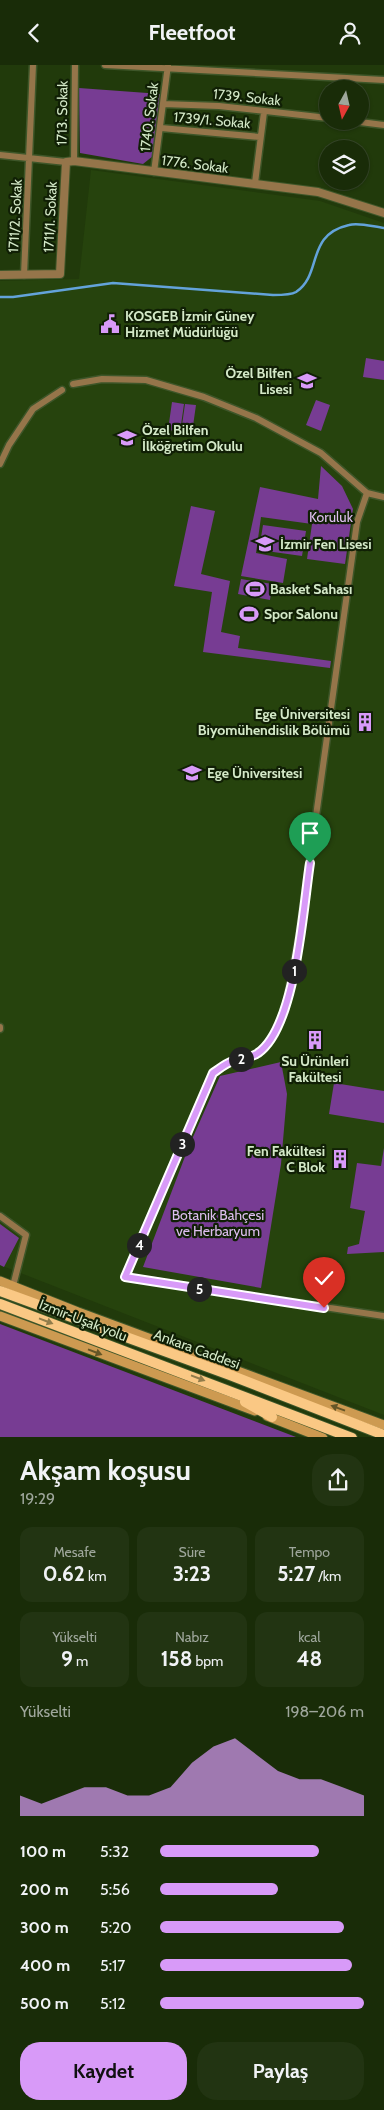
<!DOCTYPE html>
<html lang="tr">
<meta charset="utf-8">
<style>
body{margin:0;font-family:Cabin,sans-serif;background:#223412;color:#f1f3f6;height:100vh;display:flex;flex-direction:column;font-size:19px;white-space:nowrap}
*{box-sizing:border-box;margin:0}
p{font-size:16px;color:#9fa79c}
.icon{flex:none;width:28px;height:28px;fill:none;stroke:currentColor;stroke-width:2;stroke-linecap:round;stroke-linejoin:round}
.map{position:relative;height:1372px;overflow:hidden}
.side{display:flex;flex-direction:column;background:#192c08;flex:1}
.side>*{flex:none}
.needle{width:32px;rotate:188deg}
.fabs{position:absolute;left:319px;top:15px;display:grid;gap:10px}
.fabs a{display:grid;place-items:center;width:50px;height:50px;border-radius:50%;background:#192c08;box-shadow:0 1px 4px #0004,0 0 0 1px #374829;font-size:25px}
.pin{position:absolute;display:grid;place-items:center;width:42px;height:42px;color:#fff;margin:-51px -21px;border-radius:50% 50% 50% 0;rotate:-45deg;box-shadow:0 0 5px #0007}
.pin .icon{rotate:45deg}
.km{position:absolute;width:25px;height:25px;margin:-12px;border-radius:50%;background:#222;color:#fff;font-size:14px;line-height:25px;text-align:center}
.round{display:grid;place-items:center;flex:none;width:52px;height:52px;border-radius:20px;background:#223412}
.headline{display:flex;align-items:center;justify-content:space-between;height:85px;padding:0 20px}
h1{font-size:28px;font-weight:800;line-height:38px}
.stats{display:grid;grid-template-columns:repeat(3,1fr);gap:8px;height:85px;padding:5px 20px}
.stats div{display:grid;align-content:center;border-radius:12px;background:#223412;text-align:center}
.stats b{font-size:21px;font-weight:800}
.stats small{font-size:14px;font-weight:400}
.stats p{font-size:14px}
.chart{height:140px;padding:10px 20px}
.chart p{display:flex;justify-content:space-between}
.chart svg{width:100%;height:90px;margin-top:5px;fill:#d89af8;opacity:.7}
.cta{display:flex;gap:10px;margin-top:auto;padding:10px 20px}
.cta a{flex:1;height:58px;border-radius:20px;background:#d89af8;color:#111;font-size:20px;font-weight:800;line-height:58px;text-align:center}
.cta a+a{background:#223412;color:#f1f3f6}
ul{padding:0 20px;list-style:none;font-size:16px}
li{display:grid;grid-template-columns:80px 60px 1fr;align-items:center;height:38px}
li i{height:12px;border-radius:6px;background:#d89af8}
header{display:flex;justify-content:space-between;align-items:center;height:65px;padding:0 20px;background:#192c08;font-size:22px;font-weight:800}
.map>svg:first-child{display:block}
.built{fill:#26430d}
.green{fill:#773c93}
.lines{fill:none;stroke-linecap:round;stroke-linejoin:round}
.stream{stroke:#63a3da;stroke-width:2.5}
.minor-casing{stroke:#3e5629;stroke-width:9}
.tertiary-casing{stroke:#3e5629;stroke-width:10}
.secondary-casing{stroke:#3e5629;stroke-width:11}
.trunk-casing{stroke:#3e5629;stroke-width:12}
.minor{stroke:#95754a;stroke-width:6}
.tertiary{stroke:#95754a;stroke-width:8}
.secondary{stroke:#cd9a51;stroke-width:9}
.trunk{stroke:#fac884;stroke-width:10}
.oneway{fill:#917c4b}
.oneway2{fill:#655627}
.route-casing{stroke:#fff;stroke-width:10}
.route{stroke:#d89af8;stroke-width:6}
.labels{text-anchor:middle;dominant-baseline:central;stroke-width:4.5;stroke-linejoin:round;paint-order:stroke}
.street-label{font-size:14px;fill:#d4e9c8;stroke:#101f05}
.poi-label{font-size:14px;font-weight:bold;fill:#d4e9c8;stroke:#101f05;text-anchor:start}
.park-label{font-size:14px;fill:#debef0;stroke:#101f05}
</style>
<header><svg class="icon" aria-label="back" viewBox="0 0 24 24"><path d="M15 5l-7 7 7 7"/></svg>Fleetfoot<svg class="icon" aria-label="person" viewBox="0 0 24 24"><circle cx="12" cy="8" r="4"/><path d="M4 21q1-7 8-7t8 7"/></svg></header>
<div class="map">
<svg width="384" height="1373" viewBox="0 0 384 1373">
<rect width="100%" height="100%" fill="#213a0b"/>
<path class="built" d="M 91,105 L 320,136 L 384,158 L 384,1350 L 0,1200 L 0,216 L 79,214 Z"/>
<path class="green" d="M 79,23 L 161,29 L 153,91 L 143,99 L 80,88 Z
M 366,293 L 384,296 L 384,315 L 363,312 Z
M 316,335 L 330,340 L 321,366 L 306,360 Z
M 172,337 L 184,339 L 180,367 L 168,365 Z
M 185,339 L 196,340 L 192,368 L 181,367 Z
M 321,401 L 342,421 L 353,444 L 345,499 L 307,494 L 312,459 L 261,452 L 256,488 L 287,494 L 283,518 L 241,511 L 260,422 L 318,434 Z
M 191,441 L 215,446 L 201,509 L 230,516 L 221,567 L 240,571 L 238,583 L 331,596 L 330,603 L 203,587 L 212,527 L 174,521 Z
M 263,460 L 306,466 L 302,491 L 259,485 Z
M 241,514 L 272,519 L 270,535 L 238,529 Z
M 281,997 L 287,1029 L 281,1099 L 261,1223 L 143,1202 L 189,1081 L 220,1011 Z
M 334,1018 L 384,1026 L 384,1058 L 329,1049 Z
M 384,1083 L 384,1187 L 347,1189 L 348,1182 L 359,1179 L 365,1146 L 350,1143 L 357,1098 L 381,1101 Z
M 0,1159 L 19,1173 L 4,1202 L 0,1200 Z
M 0,1259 L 296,1372 L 0,1372 Z"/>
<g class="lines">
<path class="stream" d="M 0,232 L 13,232 L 113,218 L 273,230 C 280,230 291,230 296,227 C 323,209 305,170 349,160 C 359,157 374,162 384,163"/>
<g class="minor-casing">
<path id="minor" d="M 105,0 L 384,15
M 163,39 L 219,41 L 328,53
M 352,56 L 384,60
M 161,63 L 260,72
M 0,90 L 66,97
M 74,96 L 75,0
M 154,107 L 168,0
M 255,118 L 264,47
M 24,210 L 33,0
M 73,319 L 102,314 L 146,315 L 204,332 L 256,353 L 321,388 L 367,428 L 384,432
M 0,399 L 9,380 L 33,344 L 62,325
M 367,428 L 357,457 L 299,873 L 285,946 L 274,971 L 258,989 L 230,997 L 213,1008 L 125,1212 L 384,1251
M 0,962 L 0,964
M 0,1151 L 26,1170 L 13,1221"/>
</g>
<g class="tertiary-casing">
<path id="tertiary" d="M 0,210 L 60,209 L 66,97 L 74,96 L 318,127 L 384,148"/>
</g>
<g class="secondary-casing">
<path id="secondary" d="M 0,1216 L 78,1247 L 384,1360
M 0,1251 L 255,1346
M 267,1351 L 323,1373"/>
</g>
<g class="trunk-casing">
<path id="trunk" d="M 0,1226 L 230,1310 L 384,1370
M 0,1239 L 352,1373
M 245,1337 L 272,1352"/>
</g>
<use href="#minor" class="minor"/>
<use href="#tertiary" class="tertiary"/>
<use href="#secondary" class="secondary"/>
<use href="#trunk" class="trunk"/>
</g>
<defs><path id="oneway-solid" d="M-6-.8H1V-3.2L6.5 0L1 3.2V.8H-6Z" transform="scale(1.25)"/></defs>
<g class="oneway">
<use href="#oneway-solid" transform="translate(46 1256) rotate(21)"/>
<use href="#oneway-solid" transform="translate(198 1313) rotate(21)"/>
</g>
<g class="oneway2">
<use href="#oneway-solid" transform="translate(95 1287) rotate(21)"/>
<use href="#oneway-solid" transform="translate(338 1343) rotate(-160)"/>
</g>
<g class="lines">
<g class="route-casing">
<path id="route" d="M 310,798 C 303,843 296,962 258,988 C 252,993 240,993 233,996 C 226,998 219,1004 213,1008 L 125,1212 L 324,1243"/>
</g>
<use href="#route" class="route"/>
</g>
<defs>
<g id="civic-bare" transform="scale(1.5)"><path d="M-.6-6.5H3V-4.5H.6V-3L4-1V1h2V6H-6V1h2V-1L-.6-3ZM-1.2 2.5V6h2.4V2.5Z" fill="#d89af8" stroke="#101f05" stroke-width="2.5" paint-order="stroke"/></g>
<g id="school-bare" transform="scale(1.5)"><path d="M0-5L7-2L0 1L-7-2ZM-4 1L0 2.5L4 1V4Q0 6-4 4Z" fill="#d89af8" stroke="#101f05" stroke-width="2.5" paint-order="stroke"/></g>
<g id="stadium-bare" transform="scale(1.5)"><path d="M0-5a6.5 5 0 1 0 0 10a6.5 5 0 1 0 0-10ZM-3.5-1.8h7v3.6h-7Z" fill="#d89af8" stroke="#101f05" stroke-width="2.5" paint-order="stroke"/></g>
<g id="building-bare" transform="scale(1.5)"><path d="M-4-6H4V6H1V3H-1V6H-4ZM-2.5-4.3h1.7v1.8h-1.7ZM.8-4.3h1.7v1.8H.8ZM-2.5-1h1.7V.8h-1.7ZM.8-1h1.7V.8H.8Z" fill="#d89af8" stroke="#101f05" stroke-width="2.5" paint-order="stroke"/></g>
<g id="university-bare" transform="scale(1.5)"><path d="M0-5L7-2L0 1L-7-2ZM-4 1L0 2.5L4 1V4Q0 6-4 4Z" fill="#d89af8" stroke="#101f05" stroke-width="2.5" paint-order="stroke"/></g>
</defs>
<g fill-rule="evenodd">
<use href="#civic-bare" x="110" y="259"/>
<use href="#school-bare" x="307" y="316"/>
<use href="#school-bare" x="127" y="373"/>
<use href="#school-bare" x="265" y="479"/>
<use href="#stadium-bare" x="255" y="524"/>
<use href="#stadium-bare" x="249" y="549"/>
<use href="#building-bare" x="365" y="657"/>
<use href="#university-bare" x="192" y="708"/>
<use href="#building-bare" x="315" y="975"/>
<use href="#building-bare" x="340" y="1094"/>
</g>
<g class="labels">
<g class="street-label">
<text transform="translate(247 32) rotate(6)">1739. Sokak</text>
<text transform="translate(62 48) rotate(-89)">1713. Sokak</text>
<text transform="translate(149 52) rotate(-83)">1740. Sokak</text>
<text transform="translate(212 55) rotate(5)">1739/1. Sokak</text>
<text transform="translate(195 99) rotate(7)">1776. Sokak</text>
<text transform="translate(15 151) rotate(-87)">1711/2. Sokak</text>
<text transform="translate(50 152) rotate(-87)">1711/1. Sokak</text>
<text transform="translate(83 1255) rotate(21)">İzmir-Uşak yolu</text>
<text transform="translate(197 1284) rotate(20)">Ankara Caddesi</text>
</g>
<g class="poi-label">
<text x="125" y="251">KOSGEB İzmir Güney<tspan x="125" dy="16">Hizmet Müdürlüğü</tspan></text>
<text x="292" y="308" text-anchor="end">Özel Bilfen<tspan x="292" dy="16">Lisesi</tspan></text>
<text x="142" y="365">Özel Bilfen<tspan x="142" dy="16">İlköğretim Okulu</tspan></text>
<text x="280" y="479">İzmir Fen Lisesi</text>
<text x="270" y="524">Basket Sahası</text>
<text x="264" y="549">Spor Salonu</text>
<text x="350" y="649" text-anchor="end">Ege Üniversitesi<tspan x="350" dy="16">Biyomühendislik Bölümü</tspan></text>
<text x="207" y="708">Ege Üniversitesi</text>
<text x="315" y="996" text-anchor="middle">Su Ürünleri<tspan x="315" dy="16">Fakültesi</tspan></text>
<text x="325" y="1086" text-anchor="end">Fen Fakültesi<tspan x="325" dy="16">C Blok</tspan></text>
</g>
<g class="park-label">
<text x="331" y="452">Koruluk</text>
<text x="218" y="1150">Botanik Bahçesi<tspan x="218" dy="16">ve Herbaryum</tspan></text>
</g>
</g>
</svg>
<div class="fabs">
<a><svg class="needle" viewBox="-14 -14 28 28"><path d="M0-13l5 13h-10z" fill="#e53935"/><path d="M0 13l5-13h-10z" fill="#9fa79c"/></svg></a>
<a><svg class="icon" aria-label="layers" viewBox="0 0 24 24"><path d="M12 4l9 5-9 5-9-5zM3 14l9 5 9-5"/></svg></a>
</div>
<div class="pin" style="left:310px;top:798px;background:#1e9e55"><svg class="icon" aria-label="arrive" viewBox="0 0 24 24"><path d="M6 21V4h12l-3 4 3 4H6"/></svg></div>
<div class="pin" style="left:324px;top:1243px;background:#d93025"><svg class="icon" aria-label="check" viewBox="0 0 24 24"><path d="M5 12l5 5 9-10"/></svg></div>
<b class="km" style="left:294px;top:906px">1</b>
<b class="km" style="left:241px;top:994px">2</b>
<b class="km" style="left:182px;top:1079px">3</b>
<b class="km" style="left:139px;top:1180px">4</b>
<b class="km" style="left:199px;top:1224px">5</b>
</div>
<section class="side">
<div class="headline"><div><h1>Akşam koşusu</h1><p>19:29</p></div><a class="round"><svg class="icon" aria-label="share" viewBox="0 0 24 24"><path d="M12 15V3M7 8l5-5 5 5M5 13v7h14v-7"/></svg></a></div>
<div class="stats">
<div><p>Mesafe</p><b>0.62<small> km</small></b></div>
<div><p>Süre</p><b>3:23</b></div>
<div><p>Tempo</p><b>5:27<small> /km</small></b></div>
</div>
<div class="stats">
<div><p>Yükselti</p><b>9<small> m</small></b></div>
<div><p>Nabız</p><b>158<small> bpm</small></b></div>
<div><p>kcal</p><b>48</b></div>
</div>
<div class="chart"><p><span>Yükselti</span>198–206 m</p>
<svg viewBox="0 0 160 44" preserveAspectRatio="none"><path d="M0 44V34L10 38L20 34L30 30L40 30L50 34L60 34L70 30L80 18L90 10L100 6L110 14L120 22L130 26L140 26L150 30L160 34V44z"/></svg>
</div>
<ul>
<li><b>100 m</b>5:32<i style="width:78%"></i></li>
<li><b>200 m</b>5:56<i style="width:58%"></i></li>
<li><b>300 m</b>5:20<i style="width:90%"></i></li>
<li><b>400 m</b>5:17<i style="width:94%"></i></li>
<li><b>500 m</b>5:12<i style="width:100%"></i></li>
</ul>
<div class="cta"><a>Kaydet</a><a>Paylaş</a></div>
</section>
